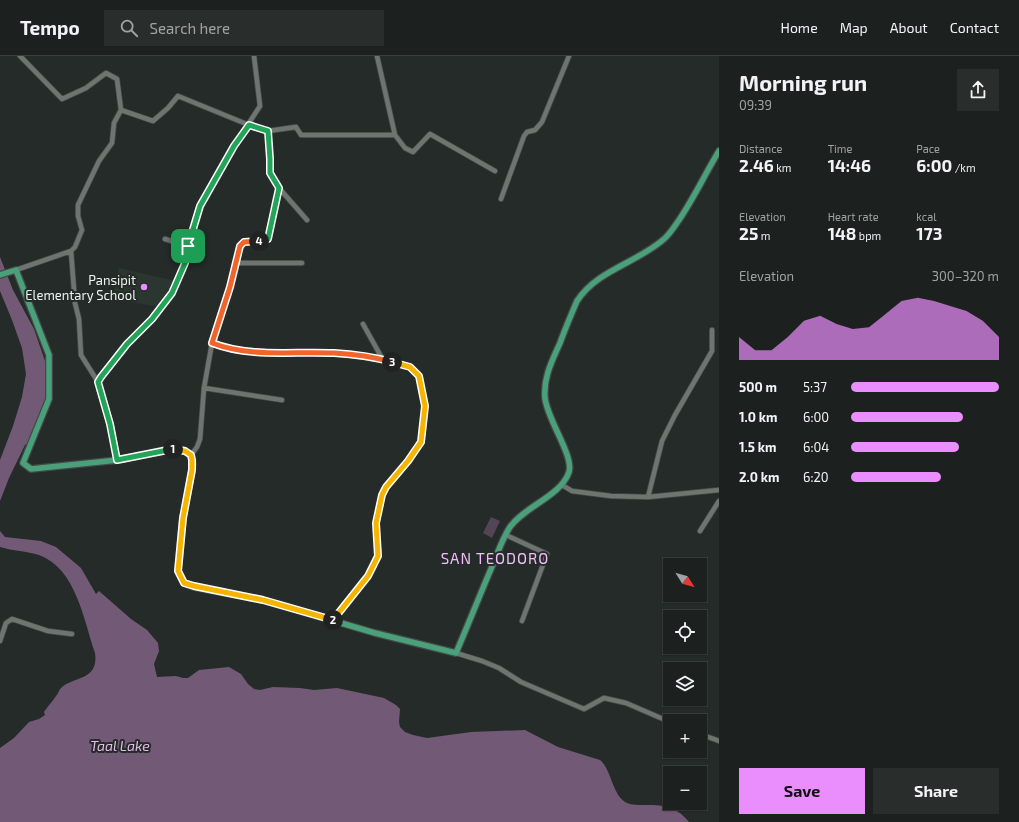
<!DOCTYPE html>
<meta charset="utf-8">
<style>
body{margin:0;font-family:"Exo 2",sans-serif;background:#292d2b;color:#f1f3f6;height:100vh;display:flex;flex-direction:column;font-size:15px;white-space:nowrap}
*{box-sizing:border-box;margin:0}
p{font-size:13px;color:#a0a3a4}
.icon{flex:none;width:22px;height:22px;fill:none;stroke:currentColor;stroke-width:2;stroke-linecap:round;stroke-linejoin:round}
.map{position:relative;flex:1;overflow:hidden}
.panel{display:flex;flex-direction:column;background:#1c201e;width:300px}
.panel>*{flex:none}
.needle{width:26px;rotate:127deg}
.tools{position:absolute;left:663px;top:502px;display:grid;gap:8px}
.tools a{display:grid;place-items:center;width:44px;height:44px;border-radius:0px;background:#1c201e;box-shadow:0 1px 3px #0004,0 0 0 1px #3a3e3c;font-size:20px}
.pin{position:absolute;display:grid;place-items:center;width:34px;height:34px;color:#fff;margin:-17px;border-radius:8px;box-shadow:0 2px 6px #0006}
.km{position:absolute;width:20px;height:20px;margin:-10px;border-radius:50%;background:#222;color:#fff;font-size:11px;line-height:20px;text-align:center}
.round{display:grid;place-items:center;flex:none;width:42px;height:42px;border-radius:0px;background:#292d2b}
.head{display:flex;align-items:center;justify-content:space-between;height:68px;padding:0 20px}
h1{font-size:22px;font-weight:700;line-height:30px}
.metrics{display:grid;grid-template-columns:repeat(3,1fr);gap:6px;height:68px;padding:4px 20px}
.metrics div{display:grid;align-content:center}
.metrics b{font-size:17px;font-weight:700}
.metrics small{font-size:11px;font-weight:400}
.metrics p{font-size:11px}
.chart{height:112px;padding:8px 20px}
.chart p{display:flex;justify-content:space-between}
.chart svg{width:100%;height:72px;margin-top:4px;fill:#ea8dfd;opacity:.7}
.cta{display:flex;gap:8px;margin-top:auto;padding:8px 20px}
.cta a{flex:1;height:46px;border-radius:0px;background:#ea8dfd;color:#111;font-size:16px;font-weight:700;line-height:46px;text-align:center}
.cta a+a{background:#292d2b;color:#f1f3f6}
ul{padding:0 20px;list-style:none;font-size:13px}
li{display:grid;grid-template-columns:64px 48px 1fr;align-items:center;height:30px}
li i{height:10px;border-radius:5px;background:#ea8dfd}
header{display:flex;align-items:center;gap:24px;box-sizing:border-box;height:56px;padding:0 20px;background:#1c201e;border-bottom:1px solid #3a3e3c}
header strong{font-size:19px}
nav{display:flex;gap:22px;margin-inline-start:auto;font-size:14px}
.search{width:280px;height:36px;background:#292d2b;display:flex;align-items:center;gap:10px;box-sizing:border-box;padding:0 14px;border-radius:0px;color:#a0a3a4;font-size:15px}
main{display:flex;flex:1;min-height:0}
.map>svg:first-child{display:block}
.built{fill:#2b3630}
.green{fill:#534555}
.water{fill:#725a76}
.lines{fill:none;stroke-linecap:round;stroke-linejoin:round}
.minor-casing{stroke:#444947;stroke-width:6}
.major-casing{stroke:#444947;stroke-width:8}
.minor{stroke:#6e7470;stroke-width:4.5}
.major{stroke:#49a07a;stroke-width:5.5}
.split-1-casing{stroke:#fff;stroke-width:8}
.split-2-casing{stroke:#fff;stroke-width:8}
.split-3-casing{stroke:#fff;stroke-width:8}
.split-4-casing{stroke:#fff;stroke-width:8}
.split-5-casing{stroke:#fff;stroke-width:8}
.split-1{stroke:#22a559;stroke-width:5}
.split-2{stroke:#f5b400;stroke-width:5}
.split-3{stroke:#f5b400;stroke-width:5}
.split-4{stroke:#f0652b;stroke-width:5}
.split-5{stroke:#22a559;stroke-width:5}
.poi-dot{fill:#ea8dfd;stroke:#252b28;stroke-width:1.5}
.labels{text-anchor:middle;dominant-baseline:central;stroke-width:4;stroke-linejoin:round;paint-order:stroke}
.poi-label{font-size:13px;fill:#eff3f0;stroke:#252b28;text-anchor:end}
.water-label{font-size:14px;font-style:italic;fill:#e6bcee;stroke:#252b28}
.quarter-label{font-size:15px;letter-spacing:1px;fill:#f1bdfb;stroke:#252b28}
</style>
<header>
<strong>Tempo</strong>
<div class="search"><svg class="icon" aria-label="search" viewBox="0 0 24 24"><circle cx="10" cy="10" r="6"/><path d="M15 15l6 6"/></svg>Search here</div>
<nav><a>Home</a><a>Map</a><a>About</a><a>Contact</a></nav>
</header>
<main>
<div class="map">
<svg width="719" height="766" viewBox="0 0 719 766">
<rect width="100%" height="100%" fill="#252b28"/>
<path class="built" d="M 119,212 L 176,225 L 160,251 L 112,243 Z"/>
<path class="green" d="M 491,461 L 500,465 L 492,482 L 483,477 Z"/>
<path class="water" d="M 0,201 L 13,234 L 34,273 L 45,305 L 50,329 L 48,348 L 31,385 L 25,389 L 9,422 L 0,445 L 0,404 L 13,370 L 22,341 L 26,318 L 22,292 L 12,264 L 0,235 Z
M 0,475 L 5,481 L 41,485 L 56,491 L 81,512 L 96,538 L 99,535 L 131,563 L 147,574 L 158,587 L 159,595 L 154,608 L 157,621 L 176,620 L 183,622 L 188,622 L 199,614 L 229,611 L 241,618 L 248,628 L 254,633 L 260,634 L 273,631 L 300,632 L 314,634 L 337,632 L 384,642 L 396,649 L 400,653 L 399,666 L 400,671 L 405,676 L 413,679 L 427,682 L 471,676 L 525,674 L 558,691 L 600,704 C 612,714 612,740 627,747 C 632,749 638,749 643,749 C 663,749 675,749 689,766 L 0,766 L 0,692 L 14,682 L 29,666 L 39,663 L 45,659 L 44,656 C 48,650 52,646 56,640 C 58,638 59,634 61,632 C 74,620 99,625 95,597 C 84,565 76,512 39,499 C 27,495 13,495 0,491 Z"/>
<g class="lines">
<g class="minor-casing">
<path id="minor" d="M 20,0 L 62,43 L 86,32 L 106,17 L 117,23 L 121,54
M 377,0 L 395,79
M 268,75 L 296,71 L 301,79 L 395,79 L 405,92 L 413,96 L 430,78 L 495,115
M 279,132 L 307,164
M 501,143 L 524,80 L 527,76 L 535,74 L 542,66 L 569,0
M 165,183 L 189,190
M 236,207 L 302,207
M 16,214 L 71,195
M 363,268 L 383,304
M 212,287 L 231,294 L 262,297 L 335,297 L 383,304 L 410,311 L 419,320 L 425,350 L 421,386 L 408,405 L 386,431 L 382,439 L 376,467 L 378,500 L 368,520 L 333,564
M 98,326 L 81,299 L 79,263 L 75,247 L 71,195 L 75,191 L 82,174 L 78,160 L 78,149 L 99,105 L 112,87 L 114,67 L 121,54 L 153,65 L 168,52 L 178,40 L 249,69 L 268,75 L 270,103 L 270,117 L 279,132 L 268,183 L 244,186 L 240,190 L 230,231 L 220,259 L 212,287 L 204,332 L 200,383 L 197,391 L 191,399
M 204,332 L 282,344
M 117,404 L 111,368 L 98,326 L 101,321 L 127,288 L 152,263 L 172,237 L 185,207 L 200,150 L 234,90 L 260,50 L 254,0
M 562,429 L 572,435 L 611,440 L 648,441 L 719,434
M 648,441 L 662,385 L 675,359 L 712,295 L 712,274
M 700,475 L 719,445
M 506,479 L 547,498 L 522,565
M 0,585 L 6,567 L 12,563 L 48,575 L 72,578
M 456,597 L 482,605 L 499,612 L 521,626 L 584,653 L 604,642 L 626,647 L 670,666
M 700,678 L 719,685"/>
</g>
<g class="major-casing">
<path id="major" d="M 0,219 L 16,214 L 49,299 L 49,343 L 23,407 L 31,413 L 118,404 L 170,393 C 182,392 192,395 193,408 L 183,462 L 178,515 L 184,527 L 194,531 L 263,544 L 375,577 L 456,597 C 468,569 479,541 491,513 C 497,499 502,483 510,471 C 525,450 561,440 569,416 C 574,400 547,363 545,342 C 543,322 552,305 560,287 C 565,273 571,259 577,245 C 597,214 637,207 664,183 C 670,178 674,171 679,164 C 694,142 705,118 719,95"/>
</g>
<use href="#minor" class="minor"/>
<use href="#major" class="major"/>
</g>
<g class="lines">
<g class="split-1-casing">
<path id="split-1" d="M 173,393 L 117,404 L 110,368 L 98,326 L 101,321 L 127,288 L 152,263 L 172,237 L 185,207 L 188,190"/>
</g>
<g class="split-2-casing">
<path id="split-2" d="M 173,393 L 185,395 L 191,399 L 192,404 L 192,414 L 183,462 L 178,515 L 184,527 L 194,530 L 263,544 L 333,564"/>
</g>
<g class="split-3-casing">
<path id="split-3" d="M 333,564 L 368,520 L 378,500 L 376,467 L 382,439 L 386,431 L 408,405 L 421,386 L 425,350 L 419,320 L 410,311 L 392,306"/>
</g>
<g class="split-4-casing">
<path id="split-4" d="M 259,185 L 244,186 L 240,190 L 230,231 L 212,287 C 251,302 293,295 334,297 C 353,298 374,301 392,306"/>
</g>
<g class="split-5-casing">
<path id="split-5" d="M 188,190 L 200,150 L 234,90 L 249,69 L 268,75 L 270,103 L 270,117 L 279,132 L 268,183 L 259,185"/>
</g>
<use href="#split-1" class="split-1"/>
<use href="#split-2" class="split-2"/>
<use href="#split-3" class="split-3"/>
<use href="#split-4" class="split-4"/>
<use href="#split-5" class="split-5"/>
</g>
<circle class="poi-dot" cx="144" cy="231" r="4"/>
<g class="labels">
<g class="poi-label">
<text x="136" y="224">Pansipit<tspan x="136" dy="15">Elementary School</tspan></text>
</g>
<g class="water-label">
<text x="120" y="689">Taal Lake</text>
</g>
<g class="quarter-label">
<text x="495" y="502">SAN TEODORO</text>
</g>
</g>
</svg>
<div class="tools">
<a><svg class="needle" viewBox="-14 -14 28 28"><path d="M0-13l5 13h-10z" fill="#e53935"/><path d="M0 13l5-13h-10z" fill="#a0a3a4"/></svg></a>
<a><svg class="icon" aria-label="locate" viewBox="0 0 24 24"><circle cx="12" cy="12" r="6"/><path d="M12 2v4M12 18v4M2 12h4M18 12h4"/></svg></a>
<a><svg class="icon" aria-label="layers" viewBox="0 0 24 24"><path d="M12 4l9 5-9 5-9-5zM3 14l9 5 9-5"/></svg></a>
<a>+</a>
<a>−</a>
</div>
<div class="pin" style="left:188px;top:190px;background:#1e9e55"><svg class="icon" aria-label="arrive" viewBox="0 0 24 24"><path d="M6 21V4h12l-3 4 3 4H6"/></svg></div>
<b class="km" style="left:173px;top:393px">1</b>
<b class="km" style="left:333px;top:564px">2</b>
<b class="km" style="left:392px;top:306px">3</b>
<b class="km" style="left:259px;top:185px">4</b>
</div>
<section class="panel">
<div class="head"><div><h1>Morning run</h1><p>09:39</p></div><a class="round"><svg class="icon" aria-label="share" viewBox="0 0 24 24"><path d="M12 15V3M7 8l5-5 5 5M5 13v7h14v-7"/></svg></a></div>
<div class="metrics">
<div><p>Distance</p><b>2.46<small> km</small></b></div>
<div><p>Time</p><b>14:46</b></div>
<div><p>Pace</p><b>6:00<small> /km</small></b></div>
</div>
<div class="metrics">
<div><p>Elevation</p><b>25<small> m</small></b></div>
<div><p>Heart rate</p><b>148<small> bpm</small></b></div>
<div><p>kcal</p><b>173</b></div>
</div>
<div class="chart"><p><span>Elevation</span>300–320 m</p>
<svg viewBox="0 0 160 44" preserveAspectRatio="none"><path d="M0 44V30L10 38L20 38L30 30L40 20L50 17L60 22L70 25L80 24L90 16L100 8L110 6L120 8L130 11L140 14L150 20L160 30V44z"/></svg>
</div>
<ul>
<li><b>500 m</b>5:37<i style="width:100%"></i></li>
<li><b>1.0 km</b>6:00<i style="width:76%"></i></li>
<li><b>1.5 km</b>6:04<i style="width:73%"></i></li>
<li><b>2.0 km</b>6:20<i style="width:61%"></i></li>
</ul>
<div class="cta"><a>Save</a><a>Share</a></div>
</section>
</main>
